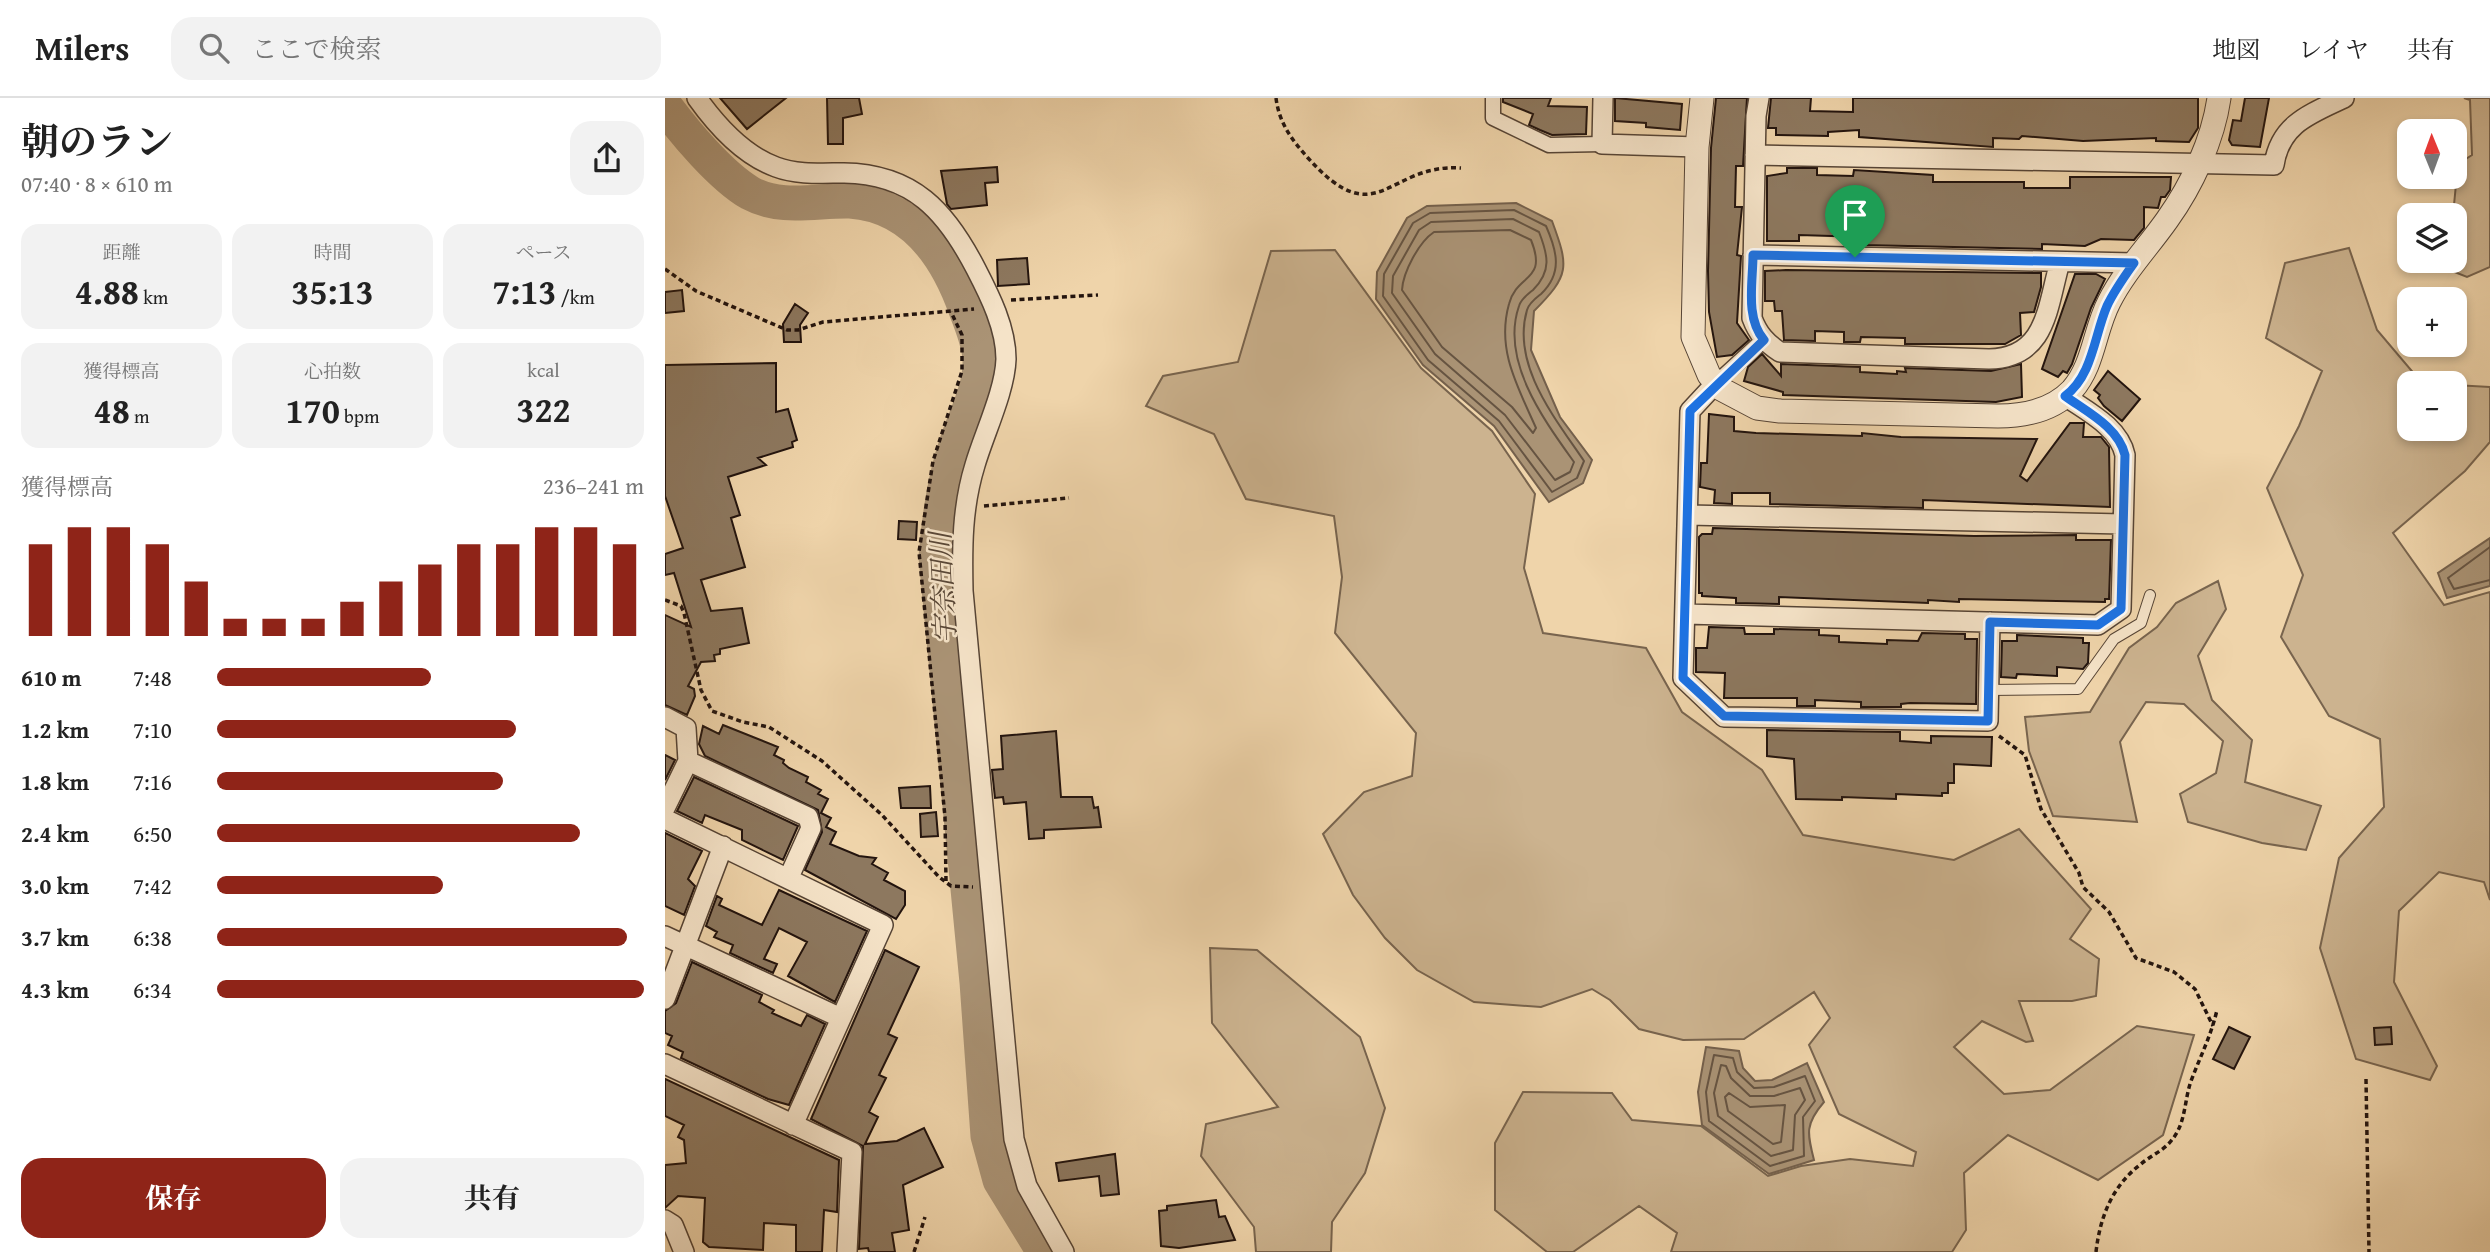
<!DOCTYPE html>
<html lang="ja">
<meta charset="utf-8">
<style>
body{margin:0;font-family:"Gentium Book Plus","Noto Serif JP",serif;background:#f2f2f2;color:#222;height:100vh;display:flex;flex-direction:column;font-size:26px;white-space:nowrap}
*{box-sizing:border-box;margin:0}
p{font-size:23px;color:#767676}
.icon{flex:none;width:38px;height:38px;fill:none;stroke:currentColor;stroke-width:2;stroke-linecap:round;stroke-linejoin:round}
.map{position:relative;flex:1;overflow:hidden}
.drawer{display:flex;flex-direction:column;background:#fff;width:665px}
.drawer>*{flex:none}
.needle{width:46px;rotate:359deg}
.tools{position:absolute;left:1732px;top:21px;display:grid;gap:14px}
.tools a{display:grid;place-items:center;width:70px;height:70px;border-radius:14px;background:#fff;box-shadow:0 4px 10px #0003;font-size:35px}
.pin{position:absolute;display:grid;place-items:center;width:60px;height:60px;color:#fff;margin:-72px -30px;border-radius:50% 50% 50% 0;rotate:-45deg;box-shadow:0 0 7px #0007}
.pin .icon{rotate:45deg}
.round{display:grid;place-items:center;flex:none;width:74px;height:74px;border-radius:21px;background:#f2f2f2}
.overview{display:flex;align-items:center;justify-content:space-between;height:119px;padding:0 21px}
h1{font-size:38px;font-weight:700;line-height:52px}
.figures{display:grid;grid-template-columns:repeat(3,1fr);gap:10px;height:119px;padding:7px 21px}
.figures div{display:grid;align-content:center;border-radius:18px;background:#f2f2f2;text-align:center}
.figures b{font-size:35px;font-weight:700}
.figures small{font-size:19px;font-weight:400}
.figures p{font-size:19px}
.chart{height:196px;padding:14px 21px}
.chart p{display:flex;justify-content:space-between}
.chart svg{width:100%;height:126px;margin-top:7px;stroke:#8f2418;stroke-width:6}
.primary-button{display:flex;gap:14px;margin-top:auto;padding:14px 21px}
.primary-button a{flex:1;height:80px;border-radius:21px;background:#8f2418;color:#fff;font-size:28px;font-weight:700;line-height:80px;text-align:center}
.primary-button a+a{background:#f2f2f2;color:#222}
ul{padding:0 21px;list-style:none;font-size:23px}
li{display:grid;grid-template-columns:112px 84px 1fr;align-items:center;height:52px}
li i{height:18px;border-radius:9px;background:#8f2418}
header{display:flex;align-items:center;gap:42px;box-sizing:border-box;height:98px;padding:0 35px;background:#fff;border-bottom:2px solid #e0e0e0}
header strong{font-size:33px}
nav{display:flex;gap:38px;margin-inline-start:auto;font-size:24px}
.search{width:490px;height:63px;background:#f2f2f2;display:flex;align-items:center;gap:18px;box-sizing:border-box;padding:0 24px;border-radius:21px;color:#767676;font-size:26px}
main{display:flex;flex:1;min-height:0}
.map>svg:first-child{display:block}
.green{fill:#ccb38f;stroke:#78644e;stroke-width:2}
.water{fill:#aa9375;stroke:#74604c;stroke-width:2}
.lines{fill:none;stroke-linecap:round;stroke-linejoin:round}
.shore{stroke:#665442;stroke-width:2}
.river{stroke:#aa9375;stroke-width:35}
.building{fill:#8d785f;stroke:#23140e;stroke-width:2}
.service-casing{stroke:#564435;stroke-width:12}
.pedestrian-casing{stroke:#564435;stroke-width:17}
.minor-casing{stroke:#564435;stroke-width:22}
.tertiary-casing{stroke:#564435;stroke-width:25}
.path{stroke:#23140e;stroke-width:3.5;stroke-dasharray:5 3.5;stroke-linecap:butt}
.service{stroke:#f5e3c8;stroke-width:10}
.pedestrian{stroke:#f5e3c8;stroke-width:14}
.minor{stroke:#f5e3c8;stroke-width:19}
.tertiary{stroke:#f5e3c8;stroke-width:23}
.route-casing{stroke:#fff;stroke-width:14}
.route{stroke:#1a73e8;stroke-width:9}
.labels{text-anchor:middle;dominant-baseline:central;stroke-width:5;stroke-linejoin:round;paint-order:stroke}
.water-label{font-size:28px;font-style:italic;fill:#594737;stroke:#f5e3c8}
</style>
<header>
<strong>Milers</strong>
<div class="search"><svg class="icon" aria-label="search" viewBox="0 0 24 24"><circle cx="10" cy="10" r="6"/><path d="M15 15l6 6"/></svg>ここで検索</div>
<nav><a>地図</a><a>レイヤ</a><a>共有</a></nav>
</header>
<main>
<section class="drawer">
<div class="overview"><div><h1>朝のラン</h1><p>07:40 · 8 × 610 m</p></div><a class="round"><svg class="icon" aria-label="share" viewBox="0 0 24 24"><path d="M12 15V3M7 8l5-5 5 5M5 13v7h14v-7"/></svg></a></div>
<div class="figures">
<div><p>距離</p><b>4.88<small> km</small></b></div>
<div><p>時間</p><b>35:13</b></div>
<div><p>ペース</p><b>7:13<small> /km</small></b></div>
</div>
<div class="figures">
<div><p>獲得標高</p><b>48<small> m</small></b></div>
<div><p>心拍数</p><b>170<small> bpm</small></b></div>
<div><p>kcal</p><b>322</b></div>
</div>
<div class="chart"><p><span>獲得標高</span>236–241 m</p>
<svg viewBox="0 0 160 44" preserveAspectRatio="none"><path d="M5 44V12M15 44V6M25 44V6M35 44V12M45 44V25M55 44V38M65 44V38M75 44V38M85 44V32M95 44V25M105 44V19M115 44V12M125 44V12M135 44V6M145 44V6M155 44V12"/></svg>
</div>
<ul>
<li><b>610 m</b>7:48<i style="width:50%"></i></li>
<li><b>1.2 km</b>7:10<i style="width:70%"></i></li>
<li><b>1.8 km</b>7:16<i style="width:67%"></i></li>
<li><b>2.4 km</b>6:50<i style="width:85%"></i></li>
<li><b>3.0 km</b>7:42<i style="width:53%"></i></li>
<li><b>3.7 km</b>6:38<i style="width:96%"></i></li>
<li><b>4.3 km</b>6:34<i style="width:100%"></i></li>
</ul>
<div class="primary-button"><a>保存</a><a>共有</a></div>
</section>
<div class="map">
<svg width="1825" height="1154" viewBox="0 0 1825 1154">
<rect width="100%" height="100%" fill="#efd4aa"/>
<filter id="stains"><feTurbulence type="fractalNoise" baseFrequency=".00286" numOctaves="4"/><feColorMatrix values="0 0 0 0 .2 0 0 0 0 .09 0 0 0 0 .02 0 0 0 .5 -.17"/></filter>
<radialGradient id="worn" r=".72"><stop offset=".6" stop-color="#630" stop-opacity="0"/><stop offset="1" stop-color="#630" stop-opacity=".3"/></radialGradient>
<path class="green" d="M 1799,0 L 1825,0 L 1825,169 L 1802,179 L 1782,171 L 1783,163 L 1790,163 L 1790,117 L 1788,117 L 1793,66 L 1807,57 L 1805,2 Z
M 1684,150 L 1712,232 L 1757,285 L 1745,285 L 1745,331 L 1790,331 L 1790,287 L 1825,289 L 1825,344 L 1800,373 L 1728,435 L 1779,507 L 1825,494 L 1825,802 L 1819,784 L 1774,774 L 1734,813 L 1729,884 L 1772,968 L 1765,982 L 1691,961 L 1655,850 L 1674,760 L 1719,709 L 1715,641 L 1664,618 L 1616,539 L 1638,477 L 1602,390 L 1634,328 L 1657,273 L 1601,240 L 1620,165 Z
M 670,152 L 756,270 L 827,333 L 870,396 L 859,470 L 878,535 L 981,550 L 1017,614 L 1097,672 L 1138,737 L 1289,762 L 1354,731 L 1426,811 L 1405,841 L 1434,861 L 1431,898 L 1407,903 L 1354,903 L 1368,943 L 1361,944 L 1317,923 L 1289,949 L 1339,996 L 1385,992 L 1472,928 L 1529,937 L 1498,1037 L 1433,1082 L 1343,1037 L 1299,1075 L 1301,1132 L 1287,1154 L 1006,1154 L 1012,1135 L 974,1108 L 908,1154 L 882,1154 L 830,1112 L 830,1045 L 858,994 L 947,995 L 967,1022 L 1036,1028 L 1103,1078 L 1136,1068 L 1185,1061 L 1248,1068 L 1251,1054 L 1174,1016 L 1144,947 L 1165,920 L 1149,894 L 1079,941 L 1018,942 L 974,931 L 945,902 L 927,891 L 876,909 L 809,904 L 752,872 L 720,840 L 688,797 L 658,736 L 699,694 L 747,678 L 751,635 L 670,535 L 677,479 L 669,418 L 581,401 L 549,336 L 481,308 L 498,278 L 573,264 L 606,153 Z
M 1553,483 L 1561,511 L 1533,558 L 1547,602 L 1587,642 L 1580,684 L 1656,708 L 1641,752 L 1597,745 L 1523,724 L 1515,696 L 1551,675 L 1558,643 L 1519,606 L 1481,604 L 1455,644 L 1472,724 L 1388,718 L 1364,653 L 1360,619 L 1425,614 L 1464,550 L 1492,529 L 1511,505 Z
M 545,850 L 592,852 L 695,939 L 720,1010 L 700,1075 L 667,1124 L 666,1154 L 591,1154 L 589,1129 L 536,1058 L 541,1026 L 613,1009 L 547,925 Z"/>
<path class="water" d="M 851,105 L 887,123 C 904,169 905,177 869,213 L 866,252 L 895,319 L 927,362 L 918,385 L 884,404 L 829,328 L 758,267 L 711,201 L 712,174 L 742,120 L 762,108 Z
M 1825,440 L 1825,488 L 1782,500 L 1773,475 Z
M 1041,949 L 1074,953 L 1078,970 L 1090,983 L 1107,982 L 1142,965 L 1159,1004 C 1140,1026 1142,1035 1149,1062 L 1104,1076 L 1037,1027 L 1033,994 Z"/>
<g class="lines">
<path class="shore" d="M 849,112 L 881,128 C 892,153 898,175 876,196 C 871,200 864,205 862,212 C 846,267 890,320 919,363 L 912,380 L 887,394 L 834,323 L 763,262 L 718,198 L 719,176 L 748,125 L 765,115 Z
M 848,121 L 874,134 C 883,157 887,173 868,192 C 863,196 856,201 854,208 C 835,263 879,322 909,364 L 905,374 L 890,382 L 840,317 L 770,256 L 727,195 L 728,178 L 754,132 L 766,124 Z
M 845,132 L 866,142 C 883,184 852,175 844,206 C 831,252 853,289 871,330 L 868,335 L 847,309 L 777,249 L 737,192 C 738,174 754,144 769,134 Z
M 1825,449 L 1783,480 L 1789,491 L 1825,482
M 1049,957 L 1068,960 L 1072,974 L 1089,990 L 1109,989 L 1140,978 L 1150,1003 L 1138,1019 L 1139,1058 L 1105,1068 L 1044,1023 L 1041,994 Z
M 1056,967 L 1061,968 L 1066,980 L 1085,998 L 1109,998 L 1135,990 L 1140,1002 L 1130,1017 L 1128,1052 L 1106,1058 L 1053,1018 L 1049,995 Z
M 1064,995 L 1085,1009 L 1120,1007 L 1116,1044 L 1108,1046 L 1063,1013 L 1060,999 Z"/>
<path class="river" d="M 0,8 C 20,35 56,78 85,95 C 116,112 152,102 185,103 C 247,107 282,158 301,212 C 307,227 315,247 315,263 C 316,290 300,319 292,344 C 279,382 274,420 271,459 L 312,884 L 323,1038 L 335,1082 L 379,1154"/>
</g>
<path class="building" d="M 55,0 L 121,0 L 82,31 Z
M 162,0 L 194,0 L 197,16 L 178,20 L 178,46 L 163,46 Z
M 838,0 L 886,0 L 883,8 L 922,9 L 921,36 L 887,37 L 875,32 L 864,27 L 868,16 L 838,4 Z
M 950,0 L 1017,6 L 1015,32 L 981,29 L 981,25 L 950,23 Z
M 1051,0 L 1082,0 L 1078,68 L 1071,68 L 1070,109 L 1077,109 L 1072,157 L 1076,158 L 1072,225 L 1084,242 L 1067,257 L 1052,259 L 1044,214 L 1043,173 L 1046,50 Z
M 1106,0 L 1146,0 L 1145,13 L 1188,14 L 1188,0 L 1533,0 L 1533,30 L 1524,44 L 1491,43 L 1491,40 L 1418,43 L 1357,38 L 1354,41 L 1328,40 L 1328,49 L 1194,39 L 1194,32 L 1163,34 L 1163,38 L 1111,37 L 1111,30 L 1103,30 Z
M 1580,0 L 1604,0 L 1595,49 L 1567,47 L 1564,42 L 1568,22 L 1576,23 Z
M 332,69 L 333,84 L 320,85 L 322,107 L 286,111 L 282,106 L 276,73 Z
M 1122,70 L 1152,70 L 1152,77 L 1188,78 L 1189,72 L 1268,77 L 1268,84 L 1359,84 L 1359,90 L 1405,90 L 1405,79 L 1506,79 L 1505,92 L 1500,99 L 1496,99 L 1493,110 L 1479,109 L 1479,130 L 1469,142 L 1436,141 L 1420,148 L 1377,146 L 1377,151 L 1198,147 L 1199,139 L 1134,137 L 1134,143 L 1102,143 L 1102,78 L 1122,75 Z
M 362,160 L 364,186 L 333,188 L 332,162 Z
M 1121,172 L 1376,175 L 1376,189 L 1369,214 L 1355,215 L 1356,237 L 1340,246 L 1240,246 L 1240,240 L 1196,239 L 1195,244 L 1179,244 L 1179,234 L 1150,233 L 1150,243 L 1119,242 L 1117,213 L 1110,213 L 1109,203 L 1100,203 L 1100,173 Z
M 1410,176 L 1431,176 L 1440,181 L 1426,210 L 1407,266 L 1402,275 L 1398,273 L 1393,279 L 1377,271 Z
M 17,192 L 19,213 L 0,215 L 0,194 Z
M 130,206 L 143,215 L 135,227 L 136,244 L 119,244 L 118,226 Z
M 1097,256 L 1116,278 L 1116,266 L 1195,269 L 1195,274 L 1232,276 L 1232,273 L 1241,274 L 1240,270 L 1326,273 L 1356,266 L 1357,299 L 1331,304 L 1118,297 L 1118,294 L 1079,283 L 1083,269 Z
M 111,265 L 111,314 L 123,311 L 132,342 L 127,344 L 128,349 L 93,360 L 101,367 L 63,379 L 75,417 L 66,420 L 80,469 L 36,482 L 46,513 L 77,510 L 84,545 L 55,551 L 55,556 L 49,557 L 50,563 L 36,564 L 23,588 L 29,591 L 30,598 L 22,617 L 0,607 L 0,517 L 26,529 L 9,475 L 0,477 L 0,456 L 18,450 L 0,398 L 0,267 Z
M 1443,273 L 1475,301 L 1457,323 L 1439,308 L 1433,300 L 1435,297 L 1429,292 Z
M 1044,316 L 1069,319 L 1069,333 L 1091,335 L 1197,338 L 1197,335 L 1236,339 L 1372,341 L 1355,378 L 1362,383 L 1405,325 L 1419,325 L 1418,339 L 1436,339 L 1444,349 L 1445,409 L 1258,402 L 1258,410 L 1105,406 L 1105,395 L 1067,395 L 1067,406 L 1049,405 L 1050,392 L 1035,389 L 1036,365 L 1042,365 Z
M 234,423 L 252,424 L 251,442 L 233,441 Z
M 1048,430 L 1309,438 L 1411,437 L 1411,442 L 1446,442 L 1444,501 L 1440,501 L 1440,504 L 1294,501 L 1294,504 L 1263,502 L 1263,505 L 1114,499 L 1114,506 L 1071,505 L 1071,500 L 1037,498 L 1037,495 L 1034,495 L 1034,439 L 1037,436 L 1047,436 Z
M 1044,529 L 1079,530 L 1080,536 L 1109,536 L 1109,531 L 1154,532 L 1154,537 L 1174,538 L 1174,544 L 1222,546 L 1222,542 L 1253,543 L 1257,535 L 1300,536 L 1300,541 L 1312,541 L 1311,606 L 1245,605 L 1236,606 L 1236,609 L 1196,609 L 1196,604 L 1150,602 L 1150,608 L 1132,608 L 1132,600 L 1059,600 L 1060,575 L 1031,574 L 1031,550 L 1042,550 Z
M 1352,537 L 1418,540 L 1418,545 L 1424,545 L 1423,565 L 1418,571 L 1392,569 L 1392,578 L 1352,576 L 1351,580 L 1336,579 L 1337,543 L 1352,543 Z
M 58,627 L 113,649 L 109,657 L 119,662 L 118,665 L 124,670 L 143,679 L 141,684 L 156,692 L 153,696 L 163,701 L 156,715 L 166,720 L 161,729 L 171,734 L 165,746 L 194,758 L 211,760 L 207,766 L 223,775 L 219,782 L 240,793 L 240,807 L 231,821 L 140,772 L 157,734 L 153,712 L 40,658 L 34,646 L 38,628 L 54,636 Z
M 1102,632 L 1235,634 L 1235,643 L 1266,645 L 1266,638 L 1327,639 L 1326,668 L 1289,666 L 1289,685 L 1283,685 L 1283,695 L 1277,695 L 1277,698 L 1231,696 L 1231,701 L 1177,699 L 1177,702 L 1131,701 L 1129,661 L 1102,658 Z
M 391,633 L 396,699 L 427,699 L 429,710 L 433,709 L 436,729 L 379,732 L 379,740 L 364,741 L 361,704 L 339,706 L 338,699 L 330,700 L 327,672 L 338,671 L 336,638 Z
M 0,657 L 10,662 L 0,682 Z
M 29,679 L 133,728 L 118,762 L 77,742 L 77,732 L 40,717 L 37,725 L 12,713 Z
M 265,688 L 266,710 L 236,710 L 234,690 Z
M 271,714 L 273,738 L 256,739 L 255,716 Z
M 0,735 L 37,753 L 23,781 L 30,788 L 19,817 L 0,808 Z
M 114,792 L 202,833 L 170,904 L 123,878 L 142,844 L 114,830 L 99,861 L 112,866 L 108,875 L 65,855 L 68,847 L 49,839 L 52,834 L 41,828 L 52,798 L 57,801 L 54,807 L 97,827 Z
M 220,852 L 254,869 L 223,936 L 232,940 L 214,977 L 221,980 L 204,1014 L 213,1019 L 200,1046 L 232,1043 L 259,1030 L 278,1069 L 238,1087 L 244,1132 L 227,1135 L 230,1154 L 204,1154 L 203,1150 L 194,1151 L 198,1048 L 146,1021 Z
M 27,864 L 97,897 L 94,904 L 109,912 L 107,915 L 136,928 L 142,917 L 160,926 L 124,1007 L 103,1001 L 16,960 L 18,954 L 3,947 L 7,938 L 0,935 L 0,913 L 11,905 Z
M 1564,929 L 1585,939 L 1569,971 L 1548,961 Z
M 1726,929 L 1727,946 L 1710,947 L 1709,930 Z
M 0,981 L 174,1062 L 172,1114 L 159,1112 L 157,1154 L 131,1154 L 131,1127 L 99,1125 L 98,1152 L 44,1149 L 38,1144 L 40,1100 L 13,1098 L 0,1110 L 0,1067 L 21,1065 L 19,1042 L 13,1039 L 19,1027 L 0,1018 Z
M 450,1056 L 454,1096 L 436,1098 L 434,1078 L 394,1083 L 391,1065 Z
M 551,1102 L 554,1119 L 560,1118 L 570,1142 L 514,1150 L 496,1148 L 494,1113 L 502,1112 L 502,1108 Z"/>
<g class="lines">
<g class="service-casing">
<path id="service" d="M 1324,592 L 1413,591 L 1449,541 L 1476,525 L 1485,497"/>
</g>
<g class="pedestrian-casing">
<path id="pedestrian" d="M 828,0 L 828,20 L 884,47 L 937,46
M 1051,285 L 1099,241"/>
</g>
<g class="minor-casing">
<path id="minor" d="M 32,0 C 52,28 78,57 111,69 C 132,77 157,75 179,75 C 248,76 281,113 311,171 C 325,198 341,230 341,261 C 340,293 319,336 310,367 C 297,409 297,449 298,493 L 349,1041 L 362,1088 L 399,1154
M 938,0 L 937,46 L 1032,49
M 1094,0 L 1091,18 L 1087,220 C 1093,236 1101,245 1115,254 L 1324,261 C 1382,260 1382,209 1395,164
M 1090,57 L 1609,67 C 1615,26 1645,16 1679,0
M 1088,157 L 1469,165
M 1051,285 L 1025,313 L 1018,580 L 1059,619 L 1323,623 L 1325,524
M 1023,417 L 1458,426
M 1021,516 L 1433,527 L 1456,511 L 1460,357 C 1454,329 1423,314 1400,298
M 0,619 L 21,630 L 23,663 L 0,710
M 23,663 L 143,719 L 146,730 L 124,779
M 0,721 L 218,827 L 128,1027
M 0,838 L 176,920
M 0,901 L 58,748
M 0,966 L 187,1054 L 182,1154
M 0,1122 L 8,1127 L 19,1154"/>
</g>
<g class="tertiary-casing">
<path id="tertiary" d="M 1037,0 L 1032,49 L 1028,239 L 1044,277 L 1056,291 L 1092,310 L 1115,313 L 1333,318 C 1359,318 1388,312 1407,292 C 1429,267 1429,233 1444,204 C 1459,174 1483,149 1502,122 C 1527,87 1548,42 1554,0"/>
</g>
<path class="path" d="M 611,0 C 614,25 627,42 643,60 C 713,138 722,65 796,70
M 0,171 L 31,193 L 122,232 L 133,232 L 158,224 L 309,211
M 346,202 L 433,197
M 319,408 L 404,400
M 0,502 L 16,508 L 19,515 L 36,592 L 47,613 L 78,624 L 104,629 L 157,663 L 217,717 L 274,779 L 286,788 L 308,789
M 1334,638 L 1360,657 L 1376,711 L 1414,775 L 1418,789 L 1444,814 L 1471,860 L 1509,874 L 1530,891 L 1548,928
M 281,783 L 280,719 L 254,454 L 268,363 L 297,273 L 297,237 L 286,214
M 1701,981 L 1704,1154
M 249,1154 L 260,1119
M 1431,1154 C 1435,1119 1447,1088 1476,1066 C 1485,1058 1498,1053 1506,1043 C 1521,1026 1519,1003 1526,983 C 1535,959 1546,938 1552,912"/>
<use href="#service" class="service"/>
<use href="#pedestrian" class="pedestrian"/>
<use href="#minor" class="minor"/>
<use href="#tertiary" class="tertiary"/>
</g>
<g class="lines">
<g class="route-casing">
<path id="route" d="M 1088,157 L 1469,165 C 1459,179 1449,193 1442,208 C 1429,238 1428,277 1400,298 C 1422,314 1453,329 1460,357 L 1456,511 L 1433,527 L 1325,524 L 1323,623 L 1059,618 L 1018,580 L 1025,313 L 1099,242 C 1080,220 1088,184 1088,157 Z"/>
</g>
<use href="#route" class="route"/>
</g>
<g class="labels">
<g class="water-label">
<text transform="translate(277 490) rotate(-93)">宇奈田川</text>
</g>
</g>
<rect width="100%" height="100%" filter="url(#stains)"/>
<rect width="100%" height="100%" fill="url(#worn)"/>
</svg>
<div class="tools">
<a><svg class="needle" viewBox="-14 -14 28 28"><path d="M0-13l5 13h-10z" fill="#e53935"/><path d="M0 13l5-13h-10z" fill="#767676"/></svg></a>
<a><svg class="icon" aria-label="layers" viewBox="0 0 24 24"><path d="M12 4l9 5-9 5-9-5zM3 14l9 5 9-5"/></svg></a>
<a>+</a>
<a>−</a>
</div>
<div class="pin" style="left:1190px;top:159px;background:#1e9e55"><svg class="icon" aria-label="arrive" viewBox="0 0 24 24"><path d="M6 21V4h12l-3 4 3 4H6"/></svg></div>
</div>
</main>
